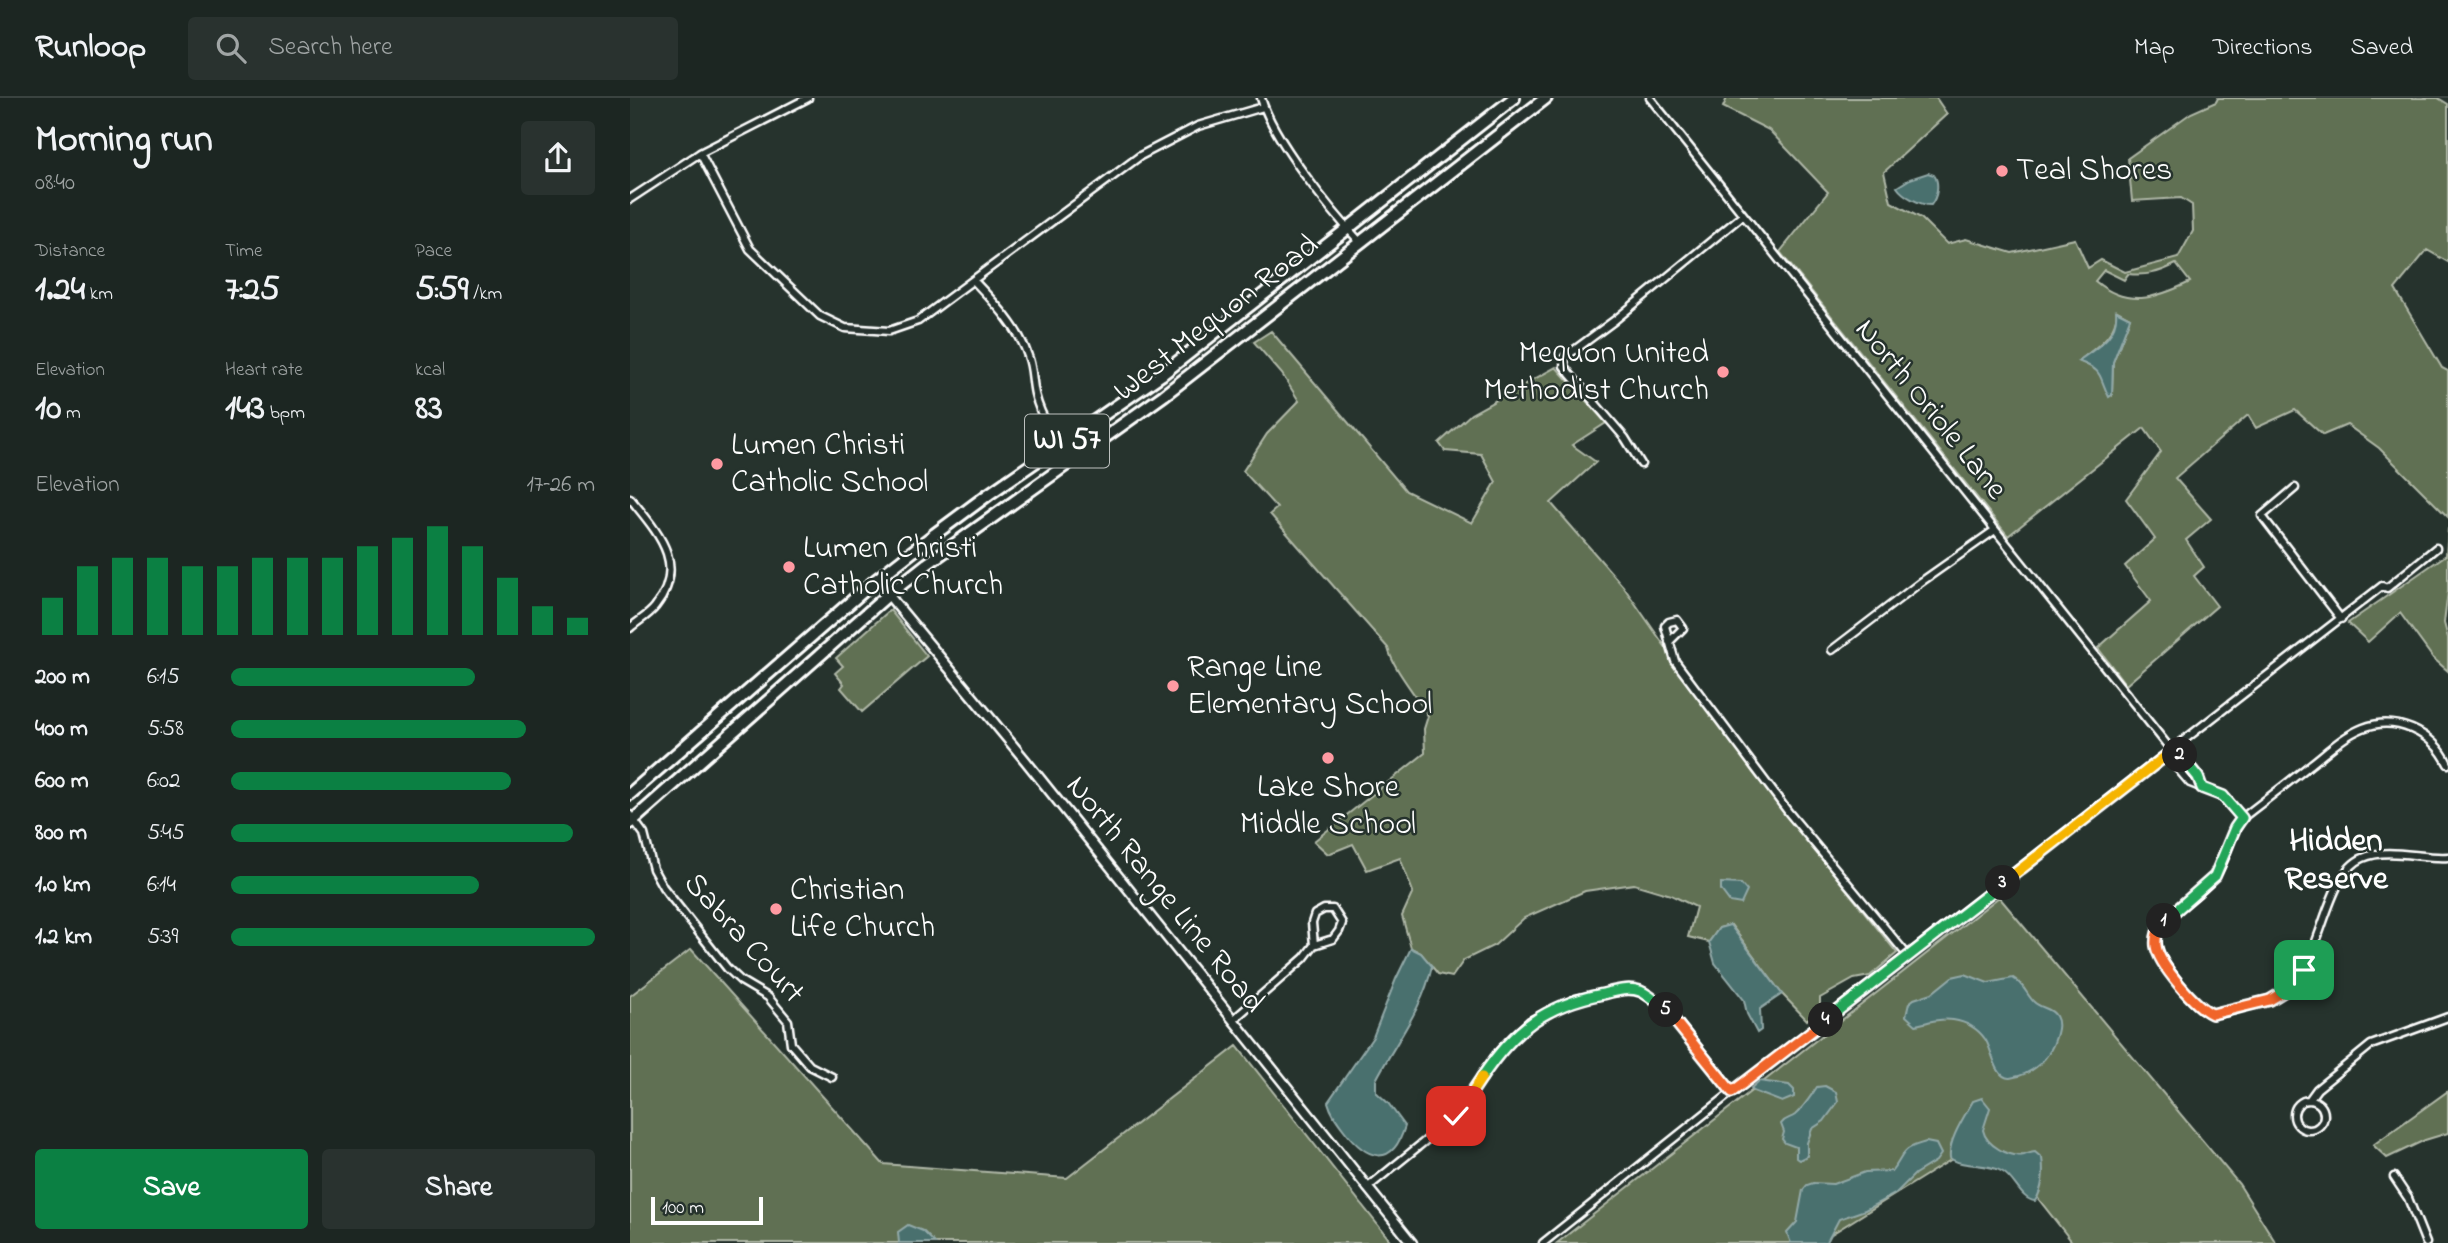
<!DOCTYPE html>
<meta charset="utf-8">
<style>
body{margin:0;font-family:"Indie Flower",sans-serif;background:#29322f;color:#f1f3f6;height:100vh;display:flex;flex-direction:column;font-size:26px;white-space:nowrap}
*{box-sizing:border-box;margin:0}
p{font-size:23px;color:#a0a5a5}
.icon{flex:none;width:38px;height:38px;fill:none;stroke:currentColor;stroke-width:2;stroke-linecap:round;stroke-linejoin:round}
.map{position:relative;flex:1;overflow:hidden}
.drawer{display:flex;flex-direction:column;background:#1c2622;width:630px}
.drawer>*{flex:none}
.scale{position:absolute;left:21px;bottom:18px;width:112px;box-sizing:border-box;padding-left:7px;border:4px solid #fff;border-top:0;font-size:19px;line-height:24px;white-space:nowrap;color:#fff;-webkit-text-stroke:5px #26332d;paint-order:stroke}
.pin{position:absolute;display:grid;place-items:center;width:60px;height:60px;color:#fff;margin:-30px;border-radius:14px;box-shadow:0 4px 10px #0006}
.km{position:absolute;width:35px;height:35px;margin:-18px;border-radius:50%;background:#222;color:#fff;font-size:19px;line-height:35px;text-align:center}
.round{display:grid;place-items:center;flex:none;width:74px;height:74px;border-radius:7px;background:#29322f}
.headline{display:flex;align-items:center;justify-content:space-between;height:119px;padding:0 35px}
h1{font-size:38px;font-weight:800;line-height:52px}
.stats{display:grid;grid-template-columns:repeat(3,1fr);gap:10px;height:119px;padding:7px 35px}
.stats div{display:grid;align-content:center}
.stats b{font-size:35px;font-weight:800}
.stats small{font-size:19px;font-weight:400}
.stats p{font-size:19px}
.chart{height:196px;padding:14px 35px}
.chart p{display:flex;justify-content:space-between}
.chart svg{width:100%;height:126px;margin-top:7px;stroke:#0b8043;stroke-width:6}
.action{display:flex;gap:14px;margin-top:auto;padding:14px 35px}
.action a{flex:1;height:80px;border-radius:7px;background:#0b8043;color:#fff;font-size:28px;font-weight:800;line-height:80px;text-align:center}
.action a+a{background:#29322f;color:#f1f3f6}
ul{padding:0 35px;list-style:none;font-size:23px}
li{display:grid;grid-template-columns:112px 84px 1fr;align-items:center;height:52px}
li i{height:18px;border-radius:9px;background:#0b8043}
header{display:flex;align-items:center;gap:42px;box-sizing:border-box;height:98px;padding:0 35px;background:#1c2622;border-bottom:2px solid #3a4340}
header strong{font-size:33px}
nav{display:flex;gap:38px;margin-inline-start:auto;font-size:24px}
.search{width:490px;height:63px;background:#29322f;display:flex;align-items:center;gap:18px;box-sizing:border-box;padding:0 24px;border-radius:7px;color:#a0a5a5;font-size:26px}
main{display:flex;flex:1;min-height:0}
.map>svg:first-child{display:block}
.green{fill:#607052;stroke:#b0b8a8;stroke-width:2;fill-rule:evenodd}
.water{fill:#4a6f6e;stroke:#92a9a8;stroke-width:2}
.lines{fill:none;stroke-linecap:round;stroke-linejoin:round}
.minor-casing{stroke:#fff;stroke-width:11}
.tertiary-casing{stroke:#fff;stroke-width:13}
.primary-casing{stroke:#fff;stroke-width:16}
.minor{stroke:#26332d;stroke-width:6}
.tertiary{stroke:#26332d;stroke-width:8}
.primary{stroke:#26332d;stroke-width:10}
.split-1-casing{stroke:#fff;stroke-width:14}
.split-2-casing{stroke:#fff;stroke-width:14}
.split-3-casing{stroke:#fff;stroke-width:14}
.split-4-casing{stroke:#fff;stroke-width:14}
.split-5-casing{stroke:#fff;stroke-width:14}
.split-6-casing{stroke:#fff;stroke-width:14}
.split-7-casing{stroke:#fff;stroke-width:14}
.split-1{stroke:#f0652b;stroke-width:9}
.split-2{stroke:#22a559;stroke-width:9}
.split-3{stroke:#f5b400;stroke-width:9}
.split-4{stroke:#22a559;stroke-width:9}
.split-5{stroke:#f0652b;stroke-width:9}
.split-6{stroke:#22a559;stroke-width:9}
.split-7{stroke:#f5b400;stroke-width:9}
.poi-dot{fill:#ff9aa2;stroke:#26332d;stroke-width:2.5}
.labels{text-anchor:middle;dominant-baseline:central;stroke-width:5;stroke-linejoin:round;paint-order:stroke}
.shield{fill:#26332d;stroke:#bec2c0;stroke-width:2}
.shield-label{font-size:30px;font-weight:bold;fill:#fff}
.poi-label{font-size:32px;fill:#fff;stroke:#26332d;text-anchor:start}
.street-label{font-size:32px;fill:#fff;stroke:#26332d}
.neighbourhood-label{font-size:33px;font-weight:bold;fill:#fff;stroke:#26332d}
</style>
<header>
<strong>Runloop</strong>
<div class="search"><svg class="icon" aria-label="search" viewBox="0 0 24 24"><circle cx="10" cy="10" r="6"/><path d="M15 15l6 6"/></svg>Search here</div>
<nav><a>Map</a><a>Directions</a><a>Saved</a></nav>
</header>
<main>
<section class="drawer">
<div class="headline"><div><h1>Morning run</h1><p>08:40</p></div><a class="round"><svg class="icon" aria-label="share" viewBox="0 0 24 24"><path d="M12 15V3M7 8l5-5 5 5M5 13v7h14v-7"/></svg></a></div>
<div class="stats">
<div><p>Distance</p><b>1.24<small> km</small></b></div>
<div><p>Time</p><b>7:25</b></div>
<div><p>Pace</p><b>5:59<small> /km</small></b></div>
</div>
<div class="stats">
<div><p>Elevation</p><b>10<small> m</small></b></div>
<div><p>Heart rate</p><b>143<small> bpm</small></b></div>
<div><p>kcal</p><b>83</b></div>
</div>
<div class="chart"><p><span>Elevation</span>17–26 m</p>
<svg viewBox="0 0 160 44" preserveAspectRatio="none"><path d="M5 44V31M15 44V20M25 44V17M35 44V17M45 44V20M55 44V20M65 44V17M75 44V17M85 44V17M95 44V13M105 44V10M115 44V6M125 44V13M135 44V24M145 44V34M155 44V38"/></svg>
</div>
<ul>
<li><b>200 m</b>6:15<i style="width:67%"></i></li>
<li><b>400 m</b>5:58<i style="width:81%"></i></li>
<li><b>600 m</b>6:02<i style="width:77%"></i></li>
<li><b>800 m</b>5:45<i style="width:94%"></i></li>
<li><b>1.0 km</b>6:14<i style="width:68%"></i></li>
<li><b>1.2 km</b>5:39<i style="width:100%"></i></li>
</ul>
<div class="action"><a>Save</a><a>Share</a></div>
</section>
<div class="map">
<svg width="1818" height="1145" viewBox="0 0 1818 1145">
<rect width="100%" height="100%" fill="#26332d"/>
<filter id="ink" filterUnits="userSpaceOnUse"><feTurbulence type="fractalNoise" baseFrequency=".0143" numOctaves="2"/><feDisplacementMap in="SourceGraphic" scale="14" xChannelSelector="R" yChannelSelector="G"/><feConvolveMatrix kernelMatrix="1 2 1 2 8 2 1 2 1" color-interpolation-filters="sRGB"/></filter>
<g filter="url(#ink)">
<path class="green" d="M 1097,0 L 1306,0 L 1317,16 L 1254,74 L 1261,104 L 1291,120 L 1317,146 L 1336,141 L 1382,155 L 1445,141 L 1458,170 L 1471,162 L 1495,174 L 1548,160 L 1563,133 L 1562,107 L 1551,100 L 1502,103 L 1498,60 L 1561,15 L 1586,4 L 1588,0 L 1808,0 L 1818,6 L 1818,164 L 1797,152 L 1765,191 L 1812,270 L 1818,273 L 1818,419 L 1749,350 L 1717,327 L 1693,337 L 1665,312 L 1626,330 L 1618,317 L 1545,380 L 1581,421 L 1556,442 L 1574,469 L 1564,478 L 1587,508 L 1496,587 L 1468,550 L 1521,503 L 1495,468 L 1525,441 L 1496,401 L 1531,354 L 1514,330 L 1378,438 L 1150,154 L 1198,94 L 1139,32 L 1093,9 ZM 1546,166 L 1560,184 C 1525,201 1497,210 1465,183 L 1474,172 L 1494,182 L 1498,176 C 1516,178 1529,175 1546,166 ZM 1487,213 L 1500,220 L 1483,264 L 1482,297 C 1473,288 1473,276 1466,271 C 1461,268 1454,266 1449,263 C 1467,248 1486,238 1487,213 Z
M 641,233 L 776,393 L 842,425 L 866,384 L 851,356 L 815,353 L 809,345 L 841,316 L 926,269 L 976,325 L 942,347 L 966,364 L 921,405 L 993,488 L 1124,676 L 1267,855 L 1240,878 L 1224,881 L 1190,900 L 1190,909 L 1177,922 L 1152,896 L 1101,827 L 1089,830 L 1079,844 L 1058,839 L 1066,809 L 1041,797 L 1004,786 L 955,793 L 894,820 L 865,847 L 834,862 L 822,879 L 808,876 L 791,855 L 781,850 L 772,818 L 783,794 L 770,760 L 737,772 L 723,746 L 698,756 L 684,743 L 795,655 L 794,631 L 798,618 C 786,596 764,573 758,550 L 640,416 L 647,410 L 613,373 L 637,336 L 669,303 L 652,276 L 624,244 Z
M 1818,430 L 1818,493 L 1814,525 L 1818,540 L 1818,573 L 1803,560 L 1770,515 L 1738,544 L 1718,525 L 1816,457 Z
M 260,512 L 297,558 L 232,614 L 211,590 L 214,586 L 205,575 L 213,568 L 206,560 Z
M 1369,799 L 1609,1086 L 1646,1145 L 1443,1145 L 1388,1075 L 1327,1058 L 1187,1145 L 927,1145 Z
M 61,851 L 253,1066 L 437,1080 L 607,948 L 762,1145 L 0,1145 L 0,898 Z
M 1818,993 L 1818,1035 L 1795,1042 L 1757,1060 L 1743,1047 Z"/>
<path class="water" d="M 1298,75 L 1304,77 C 1310,85 1307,99 1301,107 C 1290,107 1273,98 1267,89 L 1280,81 Z
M 1486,213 L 1500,220 L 1483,264 L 1482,297 L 1479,299 C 1467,275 1475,274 1448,263 C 1466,250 1489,238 1486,213 Z
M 1091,785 L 1111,786 L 1117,793 L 1111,806 L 1100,804 L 1091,792 Z
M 1100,827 L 1152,896 L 1130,911 L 1131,932 L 1127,935 L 1117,916 L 1114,902 L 1085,865 L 1079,844 L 1089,830 Z
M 781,850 L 791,855 L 802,868 C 793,911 766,943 746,982 L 746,994 L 758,1005 L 775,1028 C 762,1072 736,1061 714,1032 C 707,1023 701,1015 698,1004 L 743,939 L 766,881 Z
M 1335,876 L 1358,885 L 1383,880 C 1394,886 1396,896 1404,904 C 1411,911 1421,909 1426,918 C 1430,925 1428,932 1426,939 C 1420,960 1403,977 1380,980 C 1365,981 1362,950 1355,941 C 1348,931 1336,924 1323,922 C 1311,920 1298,924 1286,927 L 1276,918 L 1279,905 L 1284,901 L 1302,895 L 1322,879 Z
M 1129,983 L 1159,987 L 1164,992 L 1164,999 L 1152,1004 L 1123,993 L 1121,990 Z
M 1195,988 L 1206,994 L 1208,1004 L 1194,1023 L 1182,1031 L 1177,1045 L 1177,1058 L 1169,1062 L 1166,1060 L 1166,1049 L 1155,1045 L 1152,1041 L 1154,1034 L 1151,1026 C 1156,1019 1160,1021 1165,1017 C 1174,1009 1180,999 1187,989 Z
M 1352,1000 L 1360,1010 L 1353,1032 C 1356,1047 1379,1060 1394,1057 C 1398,1056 1401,1054 1405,1054 L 1412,1060 C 1414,1073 1413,1092 1405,1103 C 1391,1102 1385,1081 1373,1074 C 1357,1064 1332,1070 1320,1060 C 1318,1042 1334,1019 1343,1003 Z
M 1296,1044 L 1306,1046 L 1311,1056 L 1306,1063 L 1285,1076 L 1265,1096 L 1235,1112 L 1209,1121 L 1198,1142 L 1194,1145 L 1161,1145 L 1157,1135 L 1167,1124 L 1173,1092 L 1177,1087 L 1183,1085 L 1203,1086 L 1235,1074 L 1262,1073 C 1278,1053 1268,1052 1296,1044 Z
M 278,1127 L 293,1133 L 305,1145 L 269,1145 L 268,1134 Z"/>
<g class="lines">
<g class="minor-casing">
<path id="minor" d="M 631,0 C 643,41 700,112 730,144
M 1020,0 L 1542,653 C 1556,660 1566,675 1572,690
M 70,55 L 120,151 L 190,218 L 215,230 L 259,233 L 288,223 L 510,58 L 568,28 L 633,9
M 0,101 L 70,55 L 178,0
M 344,183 C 364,204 389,230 398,258 C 403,270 402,283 405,296 C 411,322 426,341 443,361
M 1011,366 L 995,340 L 940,276 L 934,268 L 935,259 L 985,222 L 1113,117
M 1665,390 L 1632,418 L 1711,521
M 0,400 C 27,434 59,466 25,509 C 19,517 8,523 0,530
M 1039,544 L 1053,530 L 1047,522 L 1039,524 L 1035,528 L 1045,563 L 1159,715 L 1278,858
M 1202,552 L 1291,484 L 1365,432
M 1542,653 L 1542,664 L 1560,685 L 1593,698 L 1612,720
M 1818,666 C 1803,634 1765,617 1733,630 C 1713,638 1697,654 1680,667 C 1658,685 1635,702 1612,720 C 1599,737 1598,761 1585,778 C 1556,817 1498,819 1544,878 C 1555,893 1564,908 1582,916 C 1594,916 1606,911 1618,908 C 1632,904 1646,901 1657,892 C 1693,864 1694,776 1733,760 C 1758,749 1791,761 1818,759
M 0,717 L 14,736 L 23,771 L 33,789 L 97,870 L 111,883 L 138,899 L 158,923 L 161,946 L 180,968 L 202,979
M 603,922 L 674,860 L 684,847 L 703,841 L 709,833 L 712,825 L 703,811 L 694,811 L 685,816 L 682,825 L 684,847
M1664 1017a15 15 0 1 1 30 0a15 15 0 1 1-30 0Z
M 1679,1002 L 1687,991 L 1741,947 L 1818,919
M 1764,1079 L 1778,1100 L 1796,1145
M 737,1090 L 826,1018 L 867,956 L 900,923 L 946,901 L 998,891 L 1012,894 L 1041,916 L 1102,994
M 913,1145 L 1102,994 L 1752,488 L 1757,490 L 1806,450"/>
</g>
<g class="tertiary-casing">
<path id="tertiary" d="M 246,482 L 395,662 L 782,1145"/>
</g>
<g class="primary-casing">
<path id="primary" d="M 0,696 L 246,482 L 305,436 L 359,396 L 531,277 L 884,0
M 0,725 L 259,496 L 297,466 L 534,297 L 916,0"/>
</g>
<use href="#minor" class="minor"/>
<use href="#tertiary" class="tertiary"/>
<use href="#primary" class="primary"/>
</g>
</g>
<g class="lines" filter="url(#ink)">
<g class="split-1-casing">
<path id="split-1" d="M 1534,823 C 1528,829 1525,839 1526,848 C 1529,867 1565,908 1582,916 L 1640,902 L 1658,891 L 1674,872"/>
</g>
<g class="split-2-casing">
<path id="split-2" d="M 1534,823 L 1585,778 L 1605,730 L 1612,720 L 1593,698 L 1572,690 L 1568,679 L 1550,657"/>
</g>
<g class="split-3-casing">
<path id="split-3" d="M 1373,785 L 1542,653 L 1550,657"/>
</g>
<g class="split-4-casing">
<path id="split-4" d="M 1196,922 L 1373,785"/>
</g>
<g class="split-5-casing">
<path id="split-5" d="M 1036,912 L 1102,994 L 1196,922"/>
</g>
<g class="split-6-casing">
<path id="split-6" d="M 852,979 C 884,931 916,907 973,896 C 985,893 998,889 1010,893 C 1020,897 1029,906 1036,912"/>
</g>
<g class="split-7-casing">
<path id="split-7" d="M 826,1018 L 852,979"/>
</g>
<use href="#split-1" class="split-1"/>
<use href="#split-2" class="split-2"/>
<use href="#split-3" class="split-3"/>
<use href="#split-4" class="split-4"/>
<use href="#split-5" class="split-5"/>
<use href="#split-6" class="split-6"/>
<use href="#split-7" class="split-7"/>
</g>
<g class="poi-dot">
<circle cx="1372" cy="73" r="7"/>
<circle cx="1093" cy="274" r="7"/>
<circle cx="87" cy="366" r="7"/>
<circle cx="159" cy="469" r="7"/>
<circle cx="543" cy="588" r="7"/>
<circle cx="698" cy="660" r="7"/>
<circle cx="146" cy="811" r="7"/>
</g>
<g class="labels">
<rect class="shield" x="395" y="316.5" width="84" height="53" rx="5"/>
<g class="shield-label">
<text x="437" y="343">WI 57</text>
</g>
<g class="poi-label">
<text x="1386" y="73">Teal Shores</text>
<text x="1079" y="256" text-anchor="end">Mequon United<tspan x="1079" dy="37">Methodist Church</tspan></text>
<text x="101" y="348">Lumen Christi<tspan x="101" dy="37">Catholic School</tspan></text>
<text x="173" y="451">Lumen Christi<tspan x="173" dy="37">Catholic Church</tspan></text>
<text x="557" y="570">Range Line<tspan x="557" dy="37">Elementary School</tspan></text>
<text x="698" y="690" text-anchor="middle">Lake Shore<tspan x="698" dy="37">Middle School</tspan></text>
<text x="160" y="793">Christian<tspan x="160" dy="37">Life Church</tspan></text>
</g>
<g class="street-label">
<text transform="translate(587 221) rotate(-38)">West Mequon Road</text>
<text transform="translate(1300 312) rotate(51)">North Oriole Lane</text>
<text transform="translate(534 797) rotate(51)">North Range Line Road</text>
<text transform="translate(113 841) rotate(48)">Sabra Court</text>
</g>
<g class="neighbourhood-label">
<text x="1706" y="744">Hidden<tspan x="1706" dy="38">Reserve</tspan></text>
</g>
</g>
</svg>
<div class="scale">100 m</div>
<div class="pin" style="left:1674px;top:872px;background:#1e9e55"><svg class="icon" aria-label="arrive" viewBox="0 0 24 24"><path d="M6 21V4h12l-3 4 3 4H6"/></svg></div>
<div class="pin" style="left:826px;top:1018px;background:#d93025"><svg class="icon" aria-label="check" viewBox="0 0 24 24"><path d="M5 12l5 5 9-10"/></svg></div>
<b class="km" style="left:1534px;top:823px">1</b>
<b class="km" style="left:1550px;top:657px">2</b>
<b class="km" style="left:1373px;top:785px">3</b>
<b class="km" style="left:1196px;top:922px">4</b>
<b class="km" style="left:1036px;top:912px">5</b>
</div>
</main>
